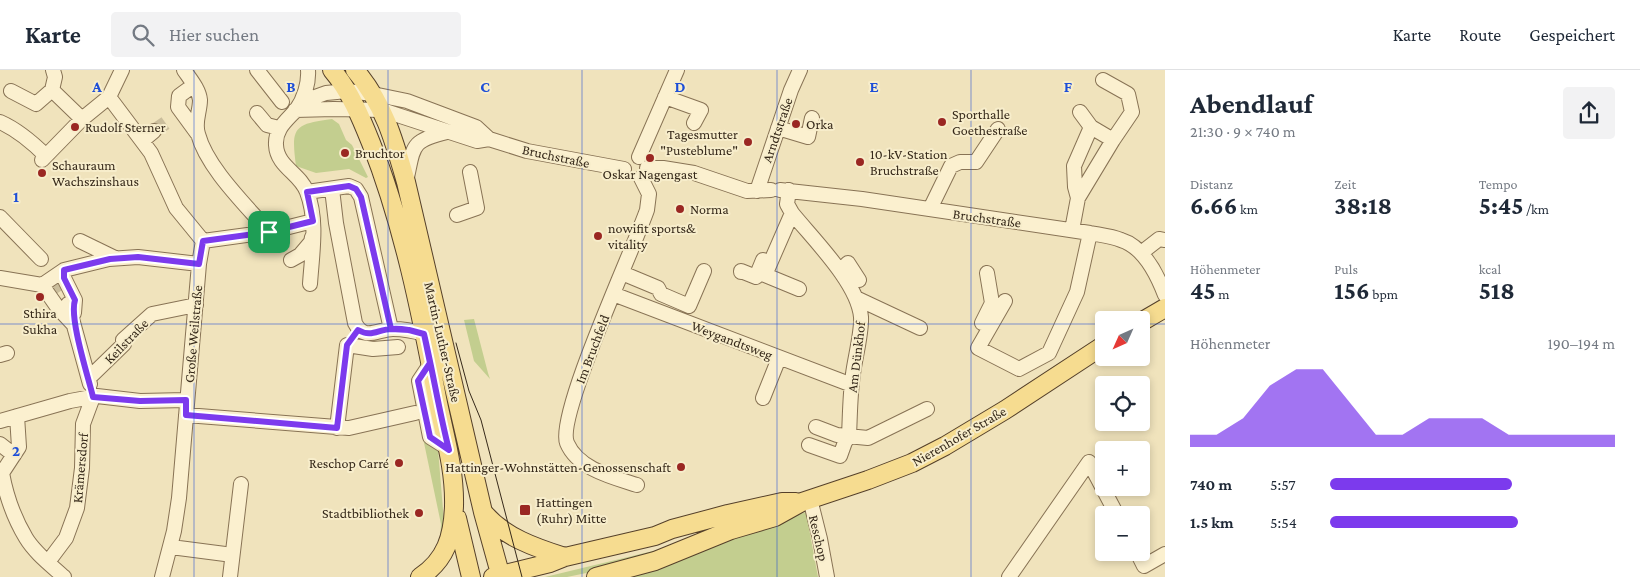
<!DOCTYPE html>
<html lang="de">
<meta charset="utf-8">
<style>
body{margin:0;font-family:"Crimson Pro",serif;background:#f2f2f3;color:#1f2937;height:100vh;display:flex;flex-direction:column;font-size:19px;white-space:nowrap}
*{box-sizing:border-box;margin:0}
p{font-size:16px;color:#747a83}
.icon{flex:none;width:28px;height:28px;fill:none;stroke:currentColor;stroke-width:2;stroke-linecap:round;stroke-linejoin:round}
.map{position:relative;flex:1;overflow:hidden}
.side{display:flex;flex-direction:column;background:#fff;width:475px}
.side>*{flex:none}
.needle{width:32px;rotate:225deg}
.tools{position:absolute;left:1095px;top:241px;display:grid;gap:10px}
.tools a{display:grid;place-items:center;width:55px;height:55px;border-radius:5px;background:#fff;box-shadow:0 2px 8px #0003;font-size:25px}
.pin{position:absolute;display:grid;place-items:center;width:42px;height:42px;color:#fff;margin:-21px;border-radius:10px;box-shadow:0 2px 8px #0006}
.round{display:grid;place-items:center;flex:none;width:52px;height:52px;border-radius:5px;background:#f2f2f3}
.headline{display:flex;align-items:center;justify-content:space-between;height:85px;padding:0 25px}
h1{font-size:28px;font-weight:700;line-height:38px}
.metrics{display:grid;grid-template-columns:repeat(3,1fr);gap:8px;height:85px;padding:5px 25px}
.metrics div{display:grid;align-content:center}
.metrics b{font-size:25px;font-weight:700}
.metrics small{font-size:14px;font-weight:400}
.metrics p{font-size:14px}
.chart{height:140px;padding:10px 25px}
.chart p{display:flex;justify-content:space-between}
.chart svg{width:100%;height:90px;margin-top:5px;fill:#7c3aed;opacity:.7}
ul{padding:0 25px;list-style:none;font-size:16px}
li{display:grid;grid-template-columns:80px 60px 1fr;align-items:center;height:38px}
li i{height:12px;border-radius:6px;background:#7c3aed}
header{display:flex;align-items:center;gap:30px;box-sizing:border-box;height:70px;padding:0 25px;background:#fff;border-bottom:1px solid #e0e1e3}
header strong{font-size:24px}
nav{display:flex;gap:28px;margin-inline-start:auto;font-size:18px}
.search{width:350px;height:45px;background:#f2f2f3;display:flex;align-items:center;gap:12px;box-sizing:border-box;padding:0 18px;border-radius:5px;color:#747a83;font-size:19px}
main{display:flex;flex:1;min-height:0}
.map>svg:first-child{display:block}
.green{fill:#c3ce8f}
.lines{fill:none;stroke-linecap:round;stroke-linejoin:round}
.minor-tunnel{stroke:#cbbe9c;stroke-width:14;stroke-dasharray:14 7;stroke-linecap:butt}
.minor-casing{stroke:#887355;stroke-width:16}
.major-casing{stroke:#55402a;stroke-width:20}
.minor{stroke:#fbf0cf;stroke-width:14}
.major{stroke:#f6dc90;stroke-width:18}
.tram{stroke:#36291a;stroke-width:1}
.route-casing{stroke:#fff;stroke-width:10}
.route{stroke:#7c3aed;stroke-width:6}
.grid{fill:none;stroke:#1d4ed8;stroke-width:1;stroke-opacity:0.55}
.poi-dot{fill:#9a2722;stroke:#f7edcb;stroke-width:2}
.labels{text-anchor:middle;dominant-baseline:central;stroke-width:4;stroke-linejoin:round;paint-order:stroke}
.poi-label{font-size:14px;fill:#36291a;stroke:#f7edcb;text-anchor:start}
.street-label{font-size:14px;fill:#36291a;stroke:#f7edcb}
.grid-label{font-size:16px;text-anchor:middle;font-weight:bold;fill:#1d4ed8;stroke:#f7edcb;stroke-width:4;stroke-linejoin:round;paint-order:stroke}
</style>
<header>
<strong>Karte</strong>
<div class="search"><svg class="icon" aria-label="search" viewBox="0 0 24 24"><circle cx="10" cy="10" r="6"/><path d="M15 15l6 6"/></svg>Hier suchen</div>
<nav><a>Karte</a><a>Route</a><a>Gespeichert</a></nav>
</header>
<main>
<div class="map">
<svg width="1165" height="507" viewBox="0 0 1165 507">
<rect width="100%" height="100%" fill="#f0e3bc"/>
<path class="green" d="M 332,49 L 339,54 L 346,70 L 352,75 L 368,107 L 366,108 L 349,99 L 316,103 L 296,96 C 291,58 293,54 332,49 Z
M 474,249 L 488,303 L 490,309 L 474,291 L 464,250 Z
M 423,368 L 426,369 L 438,379 L 445,464 L 440,472 L 441,454 Z
M 806,442 L 818,507 L 630,507 Z
M 682,474 L 596,501 L 567,507 L 545,507 Z"/>
<g class="lines">
<path class="minor-tunnel" d="M 154,61 L 167,52 L 171,52
M 52,210 L 68,234"/>
<g class="minor-casing">
<path id="minor" d="M 53,0 L 55,7 L 52,20 L 82,49
M 184,0 C 190,9 199,19 200,30 C 200,42 194,52 198,64 C 207,98 246,135 269,162
M 257,0 L 282,32
M 308,0 C 309,13 304,29 296,40 C 286,51 275,59 276,75 C 277,97 300,103 307,122 C 318,151 312,183 310,214
M 1103,10 L 1128,24 L 1132,42 L 1113,70
M 194,15 L 179,26 L 178,37 L 197,63
M 11,21 L 36,34 L 52,20
M 109,27 L 151,83 L 176,138 L 203,171
M 665,27 L 701,40 L 694,53
M 301,32 L 326,23 L 347,21 L 373,24 L 407,31 L 476,57 L 489,69
M 295,40 L 334,39 L 382,40 L 477,71 L 489,69 L 527,81 L 624,99
M 1080,42 L 1091,57
M 257,43 L 267,55 L 279,58
M 0,52 C 18,60 32,72 46,86
M 778,58 L 808,67 L 812,48
M 142,71 L 154,61
M 639,87 L 677,0
M 42,90 L 82,49 L 109,27 L 122,0
M 647,98 L 663,98 L 694,103 L 747,121 L 771,120
M 406,112 C 414,77 409,71 447,62
M 332,119 L 336,153 L 355,253 C 364,272 378,259 393,259 C 403,259 414,261 424,264
M 780,120 L 862,129 L 1090,163 C 1100,165 1111,166 1121,170 C 1144,177 1157,204 1165,225
M 789,120 L 787,134 L 792,143 C 813,169 858,213 861,247 C 862,262 855,288 853,304 C 850,324 850,345 849,366 L 845,372 L 840,386 L 809,375
M 757,121 L 791,20 L 800,0
M 307,122 L 349,116 L 356,119 L 361,127 L 391,259
M 930,139 L 951,96 L 960,92 L 976,92 L 998,59
M 792,143 L 765,205 L 799,219
M 457,145 L 477,138 L 470,102
M 0,147 L 41,189
M 1072,160 L 1078,128 L 1075,117 L 1074,96 L 1091,57 L 1113,70 L 1078,128
M 80,171 L 115,188
M 203,171 L 269,162 L 313,151
M 1141,183 L 1159,169 L 1165,170
M 291,190 L 300,185 L 311,172 L 312,167
M 64,200 L 64,208 L 75,230 L 74,243
M 840,201 L 848,193 L 859,210
M 741,202 L 741,201 L 756,207 L 763,190
M 622,203 L 658,218 L 661,224 L 689,236 L 704,201
M 0,208 L 42,215 L 64,200 L 109,189 L 138,187 L 199,194
M 42,215 L 58,238 L 73,254
M 613,224 L 852,315
M 856,228 L 920,258
M 1005,231 L 978,278 L 1019,299 L 1049,283 L 1077,222 L 1090,163
M 68,234 L 90,314
M 982,253 L 992,233 L 987,203
M 0,285 L 7,283
M 431,293 L 419,311 L 430,367 L 449,379
M 89,308 L 124,274 L 123,270 L 152,244 L 196,235
M 763,328 L 779,288
M 186,345 L 349,358 L 415,343
M 17,346 L 19,377 L 2,403 C 6,425 14,448 26,468 C 35,483 51,495 64,507
M 0,351 L 70,331 L 97,326 L 140,331 L 186,330
M 816,357 L 837,365 L 868,368 L 927,339
M 337,358 L 347,275 L 373,279 L 398,277
M 0,374 L 14,385
M 637,415 C 612,407 578,399 567,373 C 556,346 634,178 647,140 L 649,124 L 641,108
M 810,429 L 820,469 L 827,507
M 171,477 L 225,484
M 1137,482 L 1144,496 L 1165,484
M 48,492 L 66,468 L 77,438 L 82,398 L 83,354 L 93,327
M 162,507 L 174,461 L 179,428 L 199,194 L 203,171
M 230,507 L 241,414
M 1009,507 L 1089,392 L 1117,445"/>
</g>
<g class="major-casing">
<path id="major" d="M 332,0 C 350,21 361,48 371,73 C 403,154 421,243 437,328 C 444,364 455,399 454,436 C 453,466 446,490 420,507
M 355,0 C 384,34 394,70 406,112 L 483,442 L 501,507
M 1141,252 L 1165,238
M 484,443 C 504,467 536,478 565,487
M 457,448 L 471,507
M 493,507 L 550,493 L 565,487 L 655,466 L 672,459 L 728,444 L 782,432 L 796,432
M 596,507 L 655,491 L 731,460 L 775,447 L 802,432 L 868,410 L 912,393 L 945,376 L 1005,340 L 1104,275"/>
</g>
<use href="#minor" class="minor"/>
<use href="#major" class="major"/>
<path class="tram" d="M 456,273 L 469,321 L 481,350 L 522,507"/>
</g>
<g class="lines">
<g class="route-casing">
<path id="route" d="M 269,162 L 203,171 L 199,194 L 138,187 L 110,189 L 64,200 L 64,208 L 75,230 C 69,248 88,306 93,327 L 140,331 L 186,330 L 186,345 L 337,358 L 347,275 L 358,260 C 372,268 378,259 392,259 C 403,258 414,261 424,264 C 433,302 439,341 449,380 L 430,367 L 418,311 L 430,293 L 424,264 L 409,260 L 391,259 L 361,127 L 356,119 L 349,116 L 307,122 L 313,151 L 269,162"/>
</g>
<use href="#route" class="route"/>
</g>
<path class="grid" d="M 194,0 L 194,507M 388,0 L 388,507M 582,0 L 582,507M 777,0 L 777,507M 971,0 L 971,507M 0,254 L 1104,254M 1141,254 L 1165,254"/>
<g class="poi-dot">
<circle cx="942" cy="52" r="5"/>
<circle cx="796" cy="54" r="5"/>
<circle cx="75" cy="57" r="5"/>
<circle cx="748" cy="72" r="5"/>
<circle cx="345" cy="83" r="5"/>
<circle cx="650" cy="88" r="5"/>
<circle cx="860" cy="92" r="5"/>
<circle cx="42" cy="103" r="5"/>
<circle cx="680" cy="139" r="5"/>
<circle cx="598" cy="166" r="5"/>
<circle cx="40" cy="227" r="5"/>
<circle cx="399" cy="393" r="5"/>
<circle cx="681" cy="397" r="5"/>
<rect x="519" y="434" width="12" height="12" rx="2.5"/>
<circle cx="419" cy="443" r="5"/>
</g>
<g class="labels">
<g class="poi-label">
<text x="952" y="44">Sporthalle<tspan x="952" dy="16">Goethestraße</tspan></text>
<text x="806" y="54">Orka</text>
<text x="85" y="57">Rudolf Sterner</text>
<text x="738" y="64" text-anchor="end">Tagesmutter<tspan x="738" dy="16">"Pusteblume"</tspan></text>
<text x="355" y="83">Bruchtor</text>
<text x="870" y="84">10-kV-Station<tspan x="870" dy="16">Bruchstraße</tspan></text>
<text x="52" y="95">Schauraum<tspan x="52" dy="16">Wachszinshaus</tspan></text>
<text x="650" y="104" text-anchor="middle">Oskar Nagengast</text>
<text x="690" y="139">Norma</text>
<text x="608" y="158">nowifit sports&amp;<tspan x="608" dy="16">vitality</tspan></text>
<text x="40" y="243" text-anchor="middle">Sthira<tspan x="40" dy="16">Sukha</tspan></text>
<text x="389" y="393" text-anchor="end">Reschop Carré</text>
<text x="671" y="397" text-anchor="end">Hattinger-Wohnstätten-Genossenschaft</text>
<text x="536" y="432">Hattingen<tspan x="536" dy="16">(Ruhr) Mitte</tspan></text>
<text x="409" y="443" text-anchor="end">Stadtbibliothek</text>
</g>
<g class="street-label">
<text transform="translate(777 60) rotate(-71)">Arndtstraße</text>
<text transform="translate(556 86) rotate(12)">Bruchstraße</text>
<text transform="translate(987 148) rotate(8)">Bruchstraße</text>
<text transform="translate(193 264) rotate(-85)">Große Weilstraße</text>
<text transform="translate(732 270) rotate(21)">Weygandtsweg</text>
<text transform="translate(126 271) rotate(-46)">Keilstraße</text>
<text transform="translate(443 272) rotate(77)">Martin-Luther-Straße</text>
<text transform="translate(592 279) rotate(-69)">Im Bruchfeld</text>
<text transform="translate(856 287) rotate(-83)">Am Dünkhof</text>
<text transform="translate(959 366) rotate(-30)">Nierenhofer Straße</text>
<text transform="translate(80 398) rotate(-85)">Krämersdorf</text>
<text transform="translate(819 468) rotate(77)">Reschop</text>
</g>
</g>
<g class="grid-label">
<text x="97" y="22">A</text>
<text x="291" y="22">B</text>
<text x="485" y="22">C</text>
<text x="680" y="22">D</text>
<text x="874" y="22">E</text>
<text x="1068" y="22">F</text>
<text x="16" y="132">1</text>
<text x="16" y="386">2</text>
</g>
</svg>
<div class="tools">
<a><svg class="needle" viewBox="-14 -14 28 28"><path d="M0-13l5 13h-10z" fill="#e53935"/><path d="M0 13l5-13h-10z" fill="#747a83"/></svg></a>
<a><svg class="icon" aria-label="locate" viewBox="0 0 24 24"><circle cx="12" cy="12" r="6"/><path d="M12 2v4M12 18v4M2 12h4M18 12h4"/></svg></a>
<a>+</a>
<a>−</a>
</div>
<div class="pin" style="left:269px;top:162px;background:#1e9e55"><svg class="icon" aria-label="arrive" viewBox="0 0 24 24"><path d="M6 21V4h12l-3 4 3 4H6"/></svg></div>
</div>
<section class="side">
<div class="headline"><div><h1>Abendlauf</h1><p>21:30 · 9 × 740 m</p></div><a class="round"><svg class="icon" aria-label="share" viewBox="0 0 24 24"><path d="M12 15V3M7 8l5-5 5 5M5 13v7h14v-7"/></svg></a></div>
<div class="metrics">
<div><p>Distanz</p><b>6.66<small> km</small></b></div>
<div><p>Zeit</p><b>38:18</b></div>
<div><p>Tempo</p><b>5:45<small> /km</small></b></div>
</div>
<div class="metrics">
<div><p>Höhenmeter</p><b>45<small> m</small></b></div>
<div><p>Puls</p><b>156<small> bpm</small></b></div>
<div><p>kcal</p><b>518</b></div>
</div>
<div class="chart"><p><span>Höhenmeter</span>190–194 m</p>
<svg viewBox="0 0 160 44" preserveAspectRatio="none"><path d="M0 44V38L10 38L20 30L30 14L40 6L50 6L60 22L70 38L80 38L90 30L100 30L110 30L120 38L130 38L140 38L150 38L160 38V44z"/></svg>
</div>
<ul>
<li><b>740 m</b>5:57<i style="width:64%"></i></li>
<li><b>1.5 km</b>5:54<i style="width:66%"></i></li>
</ul>
</section>
</main>
